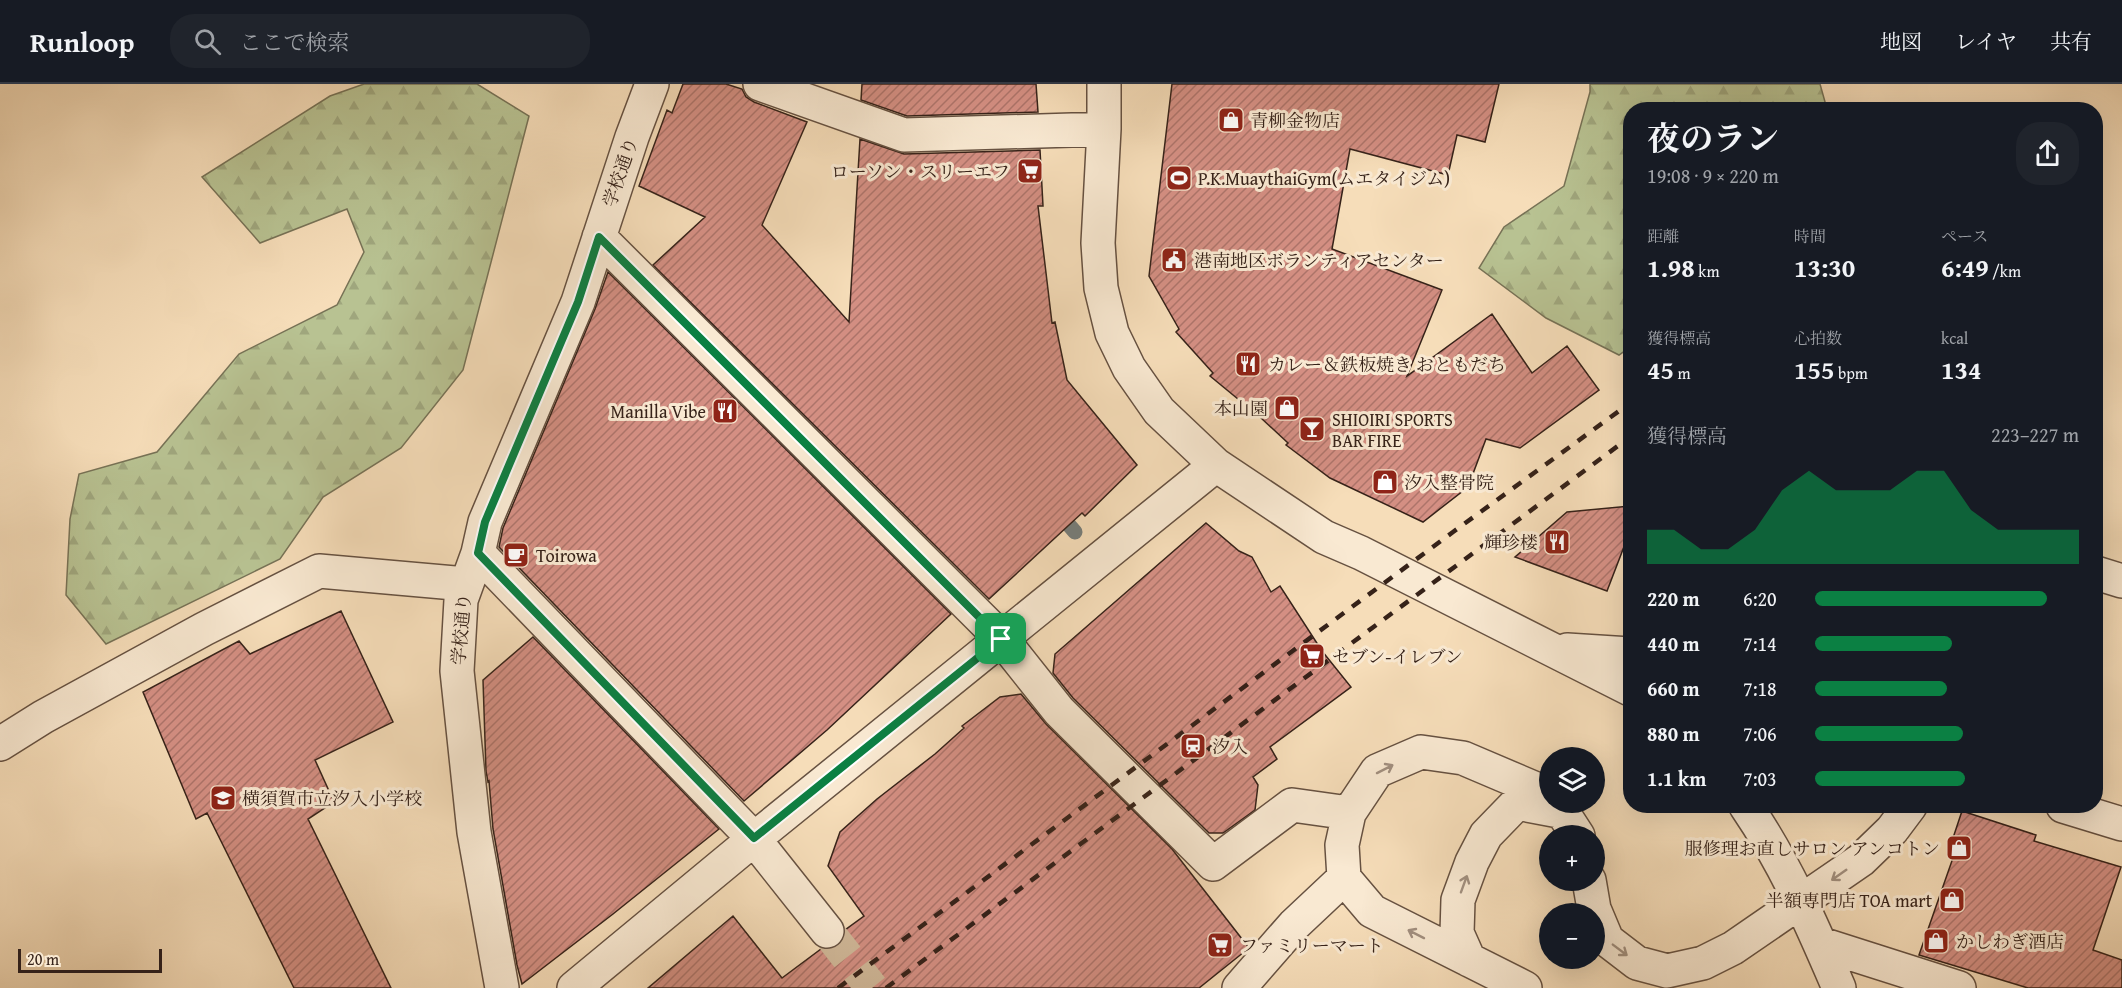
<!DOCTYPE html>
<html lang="ja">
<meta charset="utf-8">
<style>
body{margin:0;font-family:"Gentium Book Plus","Noto Serif JP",serif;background:#20242c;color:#f1f3f6;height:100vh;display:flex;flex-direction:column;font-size:22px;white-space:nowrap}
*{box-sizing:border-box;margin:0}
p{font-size:20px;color:#9ea1a6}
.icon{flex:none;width:33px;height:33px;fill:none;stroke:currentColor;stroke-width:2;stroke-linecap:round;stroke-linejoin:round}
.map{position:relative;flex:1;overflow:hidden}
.panel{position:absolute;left:1623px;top:18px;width:480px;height:711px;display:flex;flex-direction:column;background:#171b24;border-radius:24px;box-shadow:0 6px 24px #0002}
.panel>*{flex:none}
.buttons{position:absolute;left:1539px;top:663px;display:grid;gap:12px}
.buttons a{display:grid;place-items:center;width:66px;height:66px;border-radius:50%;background:#171b24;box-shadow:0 6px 24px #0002;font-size:30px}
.scale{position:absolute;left:18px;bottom:15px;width:144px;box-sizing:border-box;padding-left:6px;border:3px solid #362219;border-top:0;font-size:16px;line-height:21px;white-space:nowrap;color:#362219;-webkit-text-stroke:4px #f9e9d2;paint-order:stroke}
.pin{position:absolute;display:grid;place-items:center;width:51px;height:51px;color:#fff;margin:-26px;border-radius:12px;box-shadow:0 3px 9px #0006}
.round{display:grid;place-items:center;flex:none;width:63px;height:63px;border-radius:24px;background:#20242c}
.headline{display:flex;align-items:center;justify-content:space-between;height:102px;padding:0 24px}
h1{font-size:33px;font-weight:700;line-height:45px}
.figures{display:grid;grid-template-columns:repeat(3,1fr);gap:9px;height:102px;padding:6px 24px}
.figures div{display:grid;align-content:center}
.figures b{font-size:26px;font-weight:700}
.figures small{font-size:16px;font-weight:400}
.figures p{font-size:16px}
.chart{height:168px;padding:12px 24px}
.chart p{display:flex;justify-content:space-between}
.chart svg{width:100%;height:108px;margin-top:6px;fill:#0b8043;opacity:.7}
ul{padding:0 24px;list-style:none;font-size:20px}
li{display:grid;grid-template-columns:96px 72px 1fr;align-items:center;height:45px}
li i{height:15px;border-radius:8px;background:#0b8043}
header{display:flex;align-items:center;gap:36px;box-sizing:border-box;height:84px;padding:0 30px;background:#171b24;border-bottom:2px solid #363941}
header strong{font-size:28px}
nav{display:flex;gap:33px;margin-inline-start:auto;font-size:21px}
.search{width:420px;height:54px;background:#20242c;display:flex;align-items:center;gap:15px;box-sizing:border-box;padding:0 21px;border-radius:24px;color:#9ea1a6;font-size:22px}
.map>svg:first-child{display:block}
.forest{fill:url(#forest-firs);stroke:#777256;stroke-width:1.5}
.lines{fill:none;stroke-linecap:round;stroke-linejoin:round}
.stream{stroke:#767d7a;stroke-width:15}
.building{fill:url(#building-hatch);stroke:#362219;stroke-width:1.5}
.minor-tunnel{stroke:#d0b899;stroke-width:33;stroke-dasharray:33 16;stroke-linecap:butt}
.minor-casing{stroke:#665141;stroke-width:36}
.minor{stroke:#f9e9d2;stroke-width:33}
.rail{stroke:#362219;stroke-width:4.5;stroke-dasharray:10 10;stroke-linecap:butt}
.oneway{stroke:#a18f7f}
.route-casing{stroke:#fff;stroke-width:12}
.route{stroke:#0b8043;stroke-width:8}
.labels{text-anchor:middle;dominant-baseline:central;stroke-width:6;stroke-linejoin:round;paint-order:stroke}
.poi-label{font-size:18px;fill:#362219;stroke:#f9e9d2;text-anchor:start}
.street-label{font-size:18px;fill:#362219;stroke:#f9e9d2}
</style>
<header>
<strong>Runloop</strong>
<div class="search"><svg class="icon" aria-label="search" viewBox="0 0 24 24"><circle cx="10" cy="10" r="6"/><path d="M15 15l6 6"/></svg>ここで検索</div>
<nav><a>地図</a><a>レイヤ</a><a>共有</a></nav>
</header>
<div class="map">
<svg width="2122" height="904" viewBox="0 0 2122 904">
<defs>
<pattern id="forest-firs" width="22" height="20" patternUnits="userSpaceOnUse" patternTransform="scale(1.5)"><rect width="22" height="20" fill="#b8c292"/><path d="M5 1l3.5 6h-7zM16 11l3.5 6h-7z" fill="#9fa67d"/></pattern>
<pattern id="building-hatch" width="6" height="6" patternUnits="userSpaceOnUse" patternTransform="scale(1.5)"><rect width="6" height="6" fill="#d48f83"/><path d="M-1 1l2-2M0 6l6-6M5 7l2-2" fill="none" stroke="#ad746a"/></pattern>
</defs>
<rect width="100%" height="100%" fill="#f6ddb9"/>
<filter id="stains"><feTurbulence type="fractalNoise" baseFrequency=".00333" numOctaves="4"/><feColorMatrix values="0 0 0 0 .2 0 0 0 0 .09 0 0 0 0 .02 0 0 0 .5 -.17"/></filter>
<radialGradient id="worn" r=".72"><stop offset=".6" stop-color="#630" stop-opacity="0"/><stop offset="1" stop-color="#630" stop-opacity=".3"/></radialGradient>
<path class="forest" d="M 364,0 L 477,0 L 529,32 L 463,286 L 401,364 L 323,413 L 280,475 L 106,560 L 66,511 L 70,435 L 79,390 L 157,368 L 239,270 L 337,221 L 364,168 L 347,125 L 260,159 L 202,93 L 330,12 Z
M 1590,0 L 1820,0 L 1827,25 L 1630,26 L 1630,263 L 1619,271 L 1546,234 L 1479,184 L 1504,143 L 1564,102 L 1590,8 Z"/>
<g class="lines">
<path class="stream" d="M 1056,426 L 1075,448"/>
</g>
<path class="building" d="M 683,0 L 726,0 L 742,5 L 746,13 L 754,18 L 807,38 L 762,141 L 849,238 L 860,55 L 904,70 L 1040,66 L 1043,122 L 1038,122 L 1052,239 L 1055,238 L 1067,296 L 1137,381 L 1085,432 L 1082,429 L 989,515 L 653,181 L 705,133 L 639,102 L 667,26 L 672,29 Z
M 862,0 L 1036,0 L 1038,28 L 907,32 L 861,16 Z
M 1172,0 L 1499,0 L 1485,58 L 1457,51 L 1448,91 L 1350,65 L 1332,165 L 1442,206 L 1407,292 L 1492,230 L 1532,289 L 1567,262 L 1599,306 L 1520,364 L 1486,355 L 1468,403 L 1423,438 L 1330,394 L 1286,361 L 1288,359 L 1261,334 L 1210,292 L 1213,289 L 1176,248 L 1179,245 L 1149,192 Z
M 608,188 L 951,530 L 827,646 L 744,717 L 499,463 L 503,444 L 595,225 Z
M 1630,422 L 1630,447 L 1607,507 L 1515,473 L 1567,428 Z
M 1206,439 L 1239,467 L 1252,473 L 1271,508 L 1280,502 L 1322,567 L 1351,603 L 1270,663 L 1277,675 L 1253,693 L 1258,701 L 1255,726 L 1223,749 L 1209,749 L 1073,614 L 1053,589 L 1055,570 Z
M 341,527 L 393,638 L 315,676 L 334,718 L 308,735 L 391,904 L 294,904 L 207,729 L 196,735 L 143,608 L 239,557 L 250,570 Z
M 533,553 L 719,745 L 613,830 L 522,900 L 517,881 L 493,745 L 489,697 L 488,698 L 486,687 L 483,596 Z
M 1021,610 L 1046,640 L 1172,765 L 1249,864 L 1199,904 L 648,904 L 733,832 L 782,894 L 821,865 L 830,865 L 839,861 L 844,854 L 845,846 L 864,832 L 828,782 L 840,748 L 877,715 L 935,670 L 964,644 L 962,642 L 1000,613 Z
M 1962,727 L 2036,751 L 2034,757 L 2121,783 L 2093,866 L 2122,876 L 2122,904 L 2028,904 L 1919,871 L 1954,771 L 1948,769 Z"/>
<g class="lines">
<path class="minor-tunnel" d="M 827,847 L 872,904"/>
<g class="minor-casing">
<path id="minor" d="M 760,0 L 904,51 L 1104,45
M 1104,0 L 1104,45 L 1098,159 L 1101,204 L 1112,249 L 1129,284 L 1159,327 L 1216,381 L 1324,453 L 1361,469 L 1630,605
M 599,153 L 1001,554 L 1059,627 L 1213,780 L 1292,721 L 1349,729
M 478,469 L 754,755 L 827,847
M 2096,489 L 2122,497
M 1567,566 L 1630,570
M 0,660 L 43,633 L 204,545 L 319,487 L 466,500
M 1556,718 L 1578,752
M 1746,722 C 1785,779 1812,841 1839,904
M 2063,722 L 2122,740
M 1589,796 L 1594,825 L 1607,856 L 1637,879 L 1667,887 L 1703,879 L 1733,864 L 1861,776 L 1892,746 L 1910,722
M 1821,860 L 1959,904
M 1469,876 L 1457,849 L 1458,816 L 1472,778 L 1486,751 L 1517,719 L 1559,727
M 502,904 L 474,748 L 457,587 L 461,516 L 478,469 L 485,438 L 578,218 L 632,53 L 652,0
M 574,904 L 754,755 L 1216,381
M 1239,904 L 1294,841 L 1344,794
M 1525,904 L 1372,827 L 1344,794 L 1342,761 L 1349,729 L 1377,687 L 1421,668 L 1463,674 L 1550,711"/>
</g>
<use href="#minor" class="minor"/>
<path class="rail" d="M 838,904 L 1453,448 L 1630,319
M 886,904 L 1630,353"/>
</g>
<defs><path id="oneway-shaft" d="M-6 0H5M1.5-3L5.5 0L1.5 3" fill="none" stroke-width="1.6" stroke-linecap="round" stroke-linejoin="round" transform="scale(1.5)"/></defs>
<g class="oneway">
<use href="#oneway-shaft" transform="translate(1385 685) rotate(-27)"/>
<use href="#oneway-shaft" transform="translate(1839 791) rotate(145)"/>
<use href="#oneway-shaft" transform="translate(1464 800) rotate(-70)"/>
<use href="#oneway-shaft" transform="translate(1416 850) rotate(-153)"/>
<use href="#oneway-shaft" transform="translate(1620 866) rotate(37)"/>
</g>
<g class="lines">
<g class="route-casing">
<path id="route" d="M 599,153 L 1001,555 L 754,754 L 478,469 L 485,438 L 578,218 Z"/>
</g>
<use href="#route" class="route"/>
</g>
<defs>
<g id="shop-square" transform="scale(1.35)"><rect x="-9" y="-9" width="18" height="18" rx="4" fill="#8f2418" stroke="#f9e9d2"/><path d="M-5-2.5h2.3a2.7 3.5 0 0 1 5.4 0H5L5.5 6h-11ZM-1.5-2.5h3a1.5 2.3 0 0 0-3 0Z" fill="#fff"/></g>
<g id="supermarket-square" transform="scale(1.35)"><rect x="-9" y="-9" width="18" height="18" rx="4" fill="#8f2418" stroke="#f9e9d2"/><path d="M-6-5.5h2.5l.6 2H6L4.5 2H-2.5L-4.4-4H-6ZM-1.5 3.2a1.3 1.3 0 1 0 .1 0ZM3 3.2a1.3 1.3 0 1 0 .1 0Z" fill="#fff"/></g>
<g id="stadium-square" transform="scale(1.35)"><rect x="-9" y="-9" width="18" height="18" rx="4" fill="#8f2418" stroke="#f9e9d2"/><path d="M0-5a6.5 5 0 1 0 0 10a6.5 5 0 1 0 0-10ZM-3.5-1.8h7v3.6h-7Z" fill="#fff"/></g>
<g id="civic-square" transform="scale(1.35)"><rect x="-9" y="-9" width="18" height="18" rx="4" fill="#8f2418" stroke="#f9e9d2"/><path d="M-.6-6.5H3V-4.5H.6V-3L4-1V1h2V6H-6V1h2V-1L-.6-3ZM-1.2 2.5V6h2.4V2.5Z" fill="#fff"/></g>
<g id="restaurant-square" transform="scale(1.35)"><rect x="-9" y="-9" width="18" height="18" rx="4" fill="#8f2418" stroke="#f9e9d2"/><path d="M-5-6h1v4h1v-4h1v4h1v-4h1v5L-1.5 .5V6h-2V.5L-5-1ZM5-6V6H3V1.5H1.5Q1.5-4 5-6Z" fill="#fff"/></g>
<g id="bar-square" transform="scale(1.35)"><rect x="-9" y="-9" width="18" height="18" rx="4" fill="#8f2418" stroke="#f9e9d2"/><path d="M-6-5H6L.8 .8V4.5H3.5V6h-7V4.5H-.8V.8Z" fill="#fff"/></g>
<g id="cafe-square" transform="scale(1.35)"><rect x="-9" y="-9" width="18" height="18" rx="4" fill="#8f2418" stroke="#f9e9d2"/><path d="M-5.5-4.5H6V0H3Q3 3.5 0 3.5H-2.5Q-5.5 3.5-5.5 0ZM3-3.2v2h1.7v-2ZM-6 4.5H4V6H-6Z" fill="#fff"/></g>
<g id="station-square" transform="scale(1.35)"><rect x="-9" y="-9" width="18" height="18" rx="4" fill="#8f2418" stroke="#f9e9d2"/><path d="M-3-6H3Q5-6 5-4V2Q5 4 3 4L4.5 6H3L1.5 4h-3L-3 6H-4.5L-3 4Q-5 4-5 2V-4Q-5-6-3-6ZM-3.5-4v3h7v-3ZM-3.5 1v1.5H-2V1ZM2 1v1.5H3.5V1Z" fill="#fff"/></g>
<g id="school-square" transform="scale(1.35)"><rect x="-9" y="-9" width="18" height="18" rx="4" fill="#8f2418" stroke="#f9e9d2"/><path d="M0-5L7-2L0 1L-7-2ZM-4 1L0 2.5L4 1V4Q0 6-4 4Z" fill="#fff"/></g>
</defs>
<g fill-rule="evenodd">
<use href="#shop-square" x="1231" y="36"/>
<use href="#supermarket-square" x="1030" y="87"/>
<use href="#stadium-square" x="1179" y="94"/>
<use href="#civic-square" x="1174" y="176"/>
<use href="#restaurant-square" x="1248" y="280"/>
<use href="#shop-square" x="1287" y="324"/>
<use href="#restaurant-square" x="725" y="327"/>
<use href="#bar-square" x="1312" y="345"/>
<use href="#shop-square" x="1385" y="398"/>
<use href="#restaurant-square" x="1557" y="458"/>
<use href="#cafe-square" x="516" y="471"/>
<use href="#supermarket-square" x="1312" y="572"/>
<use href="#station-square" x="1193" y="662"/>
<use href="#school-square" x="223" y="714"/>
<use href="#shop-square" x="1959" y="764"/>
<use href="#shop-square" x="1952" y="816"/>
<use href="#shop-square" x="1936" y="857"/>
<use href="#supermarket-square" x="1220" y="861"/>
</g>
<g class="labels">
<g class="poi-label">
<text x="1250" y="36">青柳金物店</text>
<text x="1010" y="87" text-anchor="end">ローソン・スリーエフ</text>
<text x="1198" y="94">P.K.MuaythaiGym(ムエタイジム)</text>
<text x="1194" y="176">港南地区ボランティアセンター</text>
<text x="1268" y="280">カレー＆鉄板焼き おともだち</text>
<text x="1268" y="324" text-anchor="end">本山園</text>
<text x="706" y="327" text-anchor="end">Manilla Vibe</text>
<text x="1332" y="335">SHIOIRI SPORTS<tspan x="1332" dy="21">BAR FIRE</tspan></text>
<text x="1404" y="398">汐入整骨院</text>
<text x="1538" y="458" text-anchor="end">輝珍楼</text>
<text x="536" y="471">Toirowa</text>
<text x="1332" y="572">セブン-イレブン</text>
<text x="1212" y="662">汐入</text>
<text x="242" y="714">横須賀市立汐入小学校</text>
<text x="1940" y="764" text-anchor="end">服修理お直しサロン アンコトン</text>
<text x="1932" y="816" text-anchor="end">半額専門店 TOA mart</text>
<text x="1956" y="857">かしわぎ酒店</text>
<text x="1240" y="861">ファミリーマート</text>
</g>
<g class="street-label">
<text transform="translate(620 88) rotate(-71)">学校通り</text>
<text transform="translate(461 545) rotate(-85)">学校通り</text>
</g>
</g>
<rect width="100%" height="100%" filter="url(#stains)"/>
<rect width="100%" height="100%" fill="url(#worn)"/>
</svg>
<div class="buttons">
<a><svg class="icon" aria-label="layers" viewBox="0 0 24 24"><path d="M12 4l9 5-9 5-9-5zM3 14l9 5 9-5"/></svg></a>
<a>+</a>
<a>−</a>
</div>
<div class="scale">20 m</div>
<div class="pin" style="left:1001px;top:555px;background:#1e9e55"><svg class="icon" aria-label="arrive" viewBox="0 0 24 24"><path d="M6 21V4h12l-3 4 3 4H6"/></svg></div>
<section class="panel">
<div class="headline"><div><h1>夜のラン</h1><p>19:08 · 9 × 220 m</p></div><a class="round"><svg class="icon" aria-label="share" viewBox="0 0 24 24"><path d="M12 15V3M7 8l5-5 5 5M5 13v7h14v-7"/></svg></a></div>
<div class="figures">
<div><p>距離</p><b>1.98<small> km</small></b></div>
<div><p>時間</p><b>13:30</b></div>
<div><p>ペース</p><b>6:49<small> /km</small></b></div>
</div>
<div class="figures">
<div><p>獲得標高</p><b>45<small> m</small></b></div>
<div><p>心拍数</p><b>155<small> bpm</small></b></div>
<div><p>kcal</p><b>134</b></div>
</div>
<div class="chart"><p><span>獲得標高</span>223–227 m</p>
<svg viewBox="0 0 160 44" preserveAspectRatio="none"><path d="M0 44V30L10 30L20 38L30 38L40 30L50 14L60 6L70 14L80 14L90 14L100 6L110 6L120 22L130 30L140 30L150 30L160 30V44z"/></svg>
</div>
<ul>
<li><b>220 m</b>6:20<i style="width:88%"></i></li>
<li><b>440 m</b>7:14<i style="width:52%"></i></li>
<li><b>660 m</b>7:18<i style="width:50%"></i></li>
<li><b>880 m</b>7:06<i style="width:56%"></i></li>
<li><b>1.1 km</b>7:03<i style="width:57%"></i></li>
</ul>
</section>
</div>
